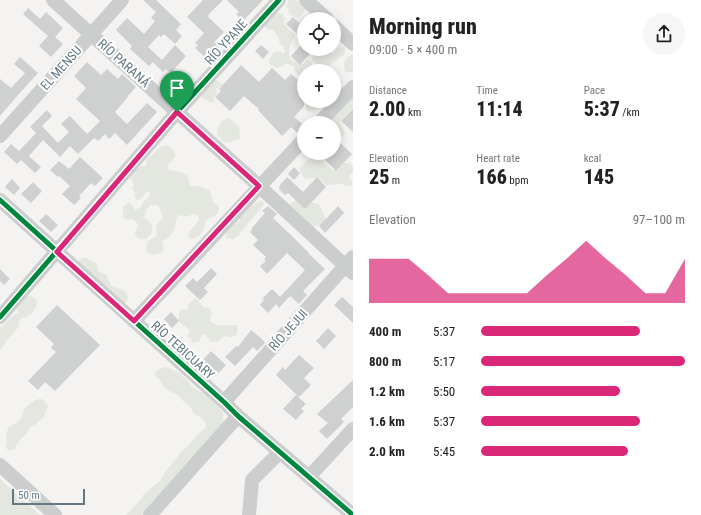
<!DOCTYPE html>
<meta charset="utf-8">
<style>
body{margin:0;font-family:"Roboto Condensed",sans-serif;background:#f6f6f6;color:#222;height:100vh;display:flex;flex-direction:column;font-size:15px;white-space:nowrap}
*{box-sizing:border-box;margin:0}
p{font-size:13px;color:#767676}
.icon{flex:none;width:22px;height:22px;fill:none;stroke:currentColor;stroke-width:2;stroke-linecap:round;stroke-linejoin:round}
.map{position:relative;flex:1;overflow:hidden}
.side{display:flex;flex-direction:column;background:#fff;width:348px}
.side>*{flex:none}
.controls{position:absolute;left:297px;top:12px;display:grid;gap:8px}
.controls a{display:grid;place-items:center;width:44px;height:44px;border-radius:50%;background:#fff;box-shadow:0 2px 10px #0003;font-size:20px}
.scale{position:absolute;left:12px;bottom:10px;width:73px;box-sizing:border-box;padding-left:4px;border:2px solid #617984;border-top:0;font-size:11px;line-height:14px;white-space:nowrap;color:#617984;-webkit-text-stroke:3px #fff;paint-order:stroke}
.pin{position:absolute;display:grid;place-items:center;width:34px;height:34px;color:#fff;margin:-41px -17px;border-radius:50% 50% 50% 0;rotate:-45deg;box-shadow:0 0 4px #0007}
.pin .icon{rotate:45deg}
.round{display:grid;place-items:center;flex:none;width:42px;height:42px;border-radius:21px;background:#f6f6f6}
.headline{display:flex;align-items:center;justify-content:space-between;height:68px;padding:0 16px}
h1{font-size:22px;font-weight:800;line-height:30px}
.figures{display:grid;grid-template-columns:repeat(3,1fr);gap:6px;height:68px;padding:4px 16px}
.figures div{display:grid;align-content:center}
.figures b{font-size:20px;font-weight:800}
.figures small{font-size:11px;font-weight:400}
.figures p{font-size:11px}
.chart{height:112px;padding:8px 16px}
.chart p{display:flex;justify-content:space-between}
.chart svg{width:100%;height:72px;margin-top:4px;fill:#db2777;opacity:.7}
ul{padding:0 16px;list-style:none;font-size:13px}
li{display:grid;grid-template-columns:64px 48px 1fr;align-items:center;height:30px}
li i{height:10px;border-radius:5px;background:#db2777}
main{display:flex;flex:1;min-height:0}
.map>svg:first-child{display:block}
.green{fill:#e4e7df}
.building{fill:#cfd0d0}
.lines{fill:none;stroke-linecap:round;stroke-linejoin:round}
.minor{stroke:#cccece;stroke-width:14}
.cycleway-casing{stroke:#fff;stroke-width:8}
.cycleway{stroke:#00873e;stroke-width:5}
.route-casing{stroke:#fff;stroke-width:8}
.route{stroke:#db2777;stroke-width:5}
.labels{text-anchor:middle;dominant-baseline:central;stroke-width:4;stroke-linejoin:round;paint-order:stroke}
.street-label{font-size:13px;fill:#617984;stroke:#fff}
</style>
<main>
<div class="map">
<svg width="353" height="515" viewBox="0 0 353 515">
<rect width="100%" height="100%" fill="#f4f3f1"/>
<path class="green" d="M 289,0 L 296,0 L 307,5 C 307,10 303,13 299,17 L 295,17 L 289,14 L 288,9 L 286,5 Z
M 274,12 L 283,14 L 285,20 L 283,23 L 293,33 L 295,36 C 290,43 287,52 291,60 L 303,64 L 307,59 L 311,61 L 313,70 L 312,71 L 304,71 L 304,76 L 299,76 L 294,70 L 294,67 L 292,65 L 285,64 L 283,66 L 277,68 L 274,66 L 271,65 L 269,63 L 269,60 L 274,52 L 278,51 L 284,53 L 285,53 L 284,47 L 280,44 L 278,37 L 273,30 L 267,29 L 264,25 Z
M 345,47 L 345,54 L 328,66 L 316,64 L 315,62 L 312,60 L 313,55 L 315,51 L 328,49 L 333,54 L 338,48 Z
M 353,54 L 353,74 L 352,72 L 345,72 L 344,64 L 346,58 Z
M 215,80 L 219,81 L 223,85 L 216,89 L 217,93 L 214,97 L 214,102 C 207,103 203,98 199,93 Z
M 353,97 L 353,108 L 340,122 C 341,126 344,128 345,133 L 341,137 L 339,137 C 334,134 334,129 334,123 L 327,123 L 348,98 Z
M 306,101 L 325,101 C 321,109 317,110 308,111 L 306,109 Z
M 229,118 L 239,126 L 240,136 L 240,139 L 234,141 L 226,143 C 214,134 216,133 221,121 Z
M 167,145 C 172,148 175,150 175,157 L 167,166 L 169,170 C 174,170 185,173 188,177 C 190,180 188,183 191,186 L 199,186 L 210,191 L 213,202 L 217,205 L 219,208 C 216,221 211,214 206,221 C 205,222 205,225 204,227 C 203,234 198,238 191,239 L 188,236 L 189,232 L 199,220 L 198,216 C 194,214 192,214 188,217 L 181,215 L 177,217 C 174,229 175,236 162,241 L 164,248 L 162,252 L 154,255 L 147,252 C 144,243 150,240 156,236 L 157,234 C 154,226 157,225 162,218 L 162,214 L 160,211 L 159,207 L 155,205 L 151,205 C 147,209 143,213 145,219 C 153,221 155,231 148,237 C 145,241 137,240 135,234 C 135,231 137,228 138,225 L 137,223 L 132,219 L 128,220 L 124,219 C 122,211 121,205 130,203 L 133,206 L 135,210 L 141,207 C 143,202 143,200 149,197 L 150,193 L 148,191 L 146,192 L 141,199 L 137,200 L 134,197 L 135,194 L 134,191 L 132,189 C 132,188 133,187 133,186 C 135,184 131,179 130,177 C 135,171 138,166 145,166 L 147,162 L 146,160 C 150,154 147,159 152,155 C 158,151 157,146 167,145 Z
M 318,156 L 323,157 L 324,163 C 329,166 331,170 337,171 L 344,163 L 349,163 L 353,166 L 353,172 L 349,176 L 353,183 L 351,186 L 348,186 L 342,184 L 326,185 L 318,177 L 305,179 C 303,177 301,172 300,170 C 300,163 313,157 318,156 Z
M 261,200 L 264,204 C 258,212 252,219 246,226 C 242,230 240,235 235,238 C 232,240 230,239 226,238 C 227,233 226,230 227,225 L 235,224 L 239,221 L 242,213 Z
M 295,200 L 319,204 L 326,219 L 321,224 L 312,228 L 289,205 Z
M 83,258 L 87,258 L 96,263 L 98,271 L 107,275 L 111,286 C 122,289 134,292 124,305 L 77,262 Z
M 26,296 C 46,295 35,318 21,318 L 19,321 L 19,325 L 17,329 L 9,338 L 0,351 L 0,328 L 5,324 L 10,318 L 18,313 L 17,308 Z
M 196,298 L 203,307 L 209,308 L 212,312 L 210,321 C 217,328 228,325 237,325 L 238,327 L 236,336 L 231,337 L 224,336 L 218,342 L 211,342 L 205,334 L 202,335 L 199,342 L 192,343 L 191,338 L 187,337 L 190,330 L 178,321 C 178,316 179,312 182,309 L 187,310 C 189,304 190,301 196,298 Z
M 166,367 L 180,373 L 184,378 L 187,379 L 192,387 L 207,395 L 218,407 L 223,413 L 223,422 L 219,429 L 151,503 L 142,515 L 126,515 L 141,499 L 143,495 L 160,481 L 169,467 L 176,459 L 181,452 L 189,445 L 196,436 L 206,427 L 206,423 L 201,417 L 194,414 L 189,405 L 184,402 L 179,396 L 166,389 L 158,378 L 156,377 L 155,375 L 156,371 L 162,368 Z
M 40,399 C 45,399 47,403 48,407 L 44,417 L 36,424 L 30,427 L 26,434 L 18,442 L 15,449 L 9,451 L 6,448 L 6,446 L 7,442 L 6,436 L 8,428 L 20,420 L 25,408 L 35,400 Z
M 0,479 L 40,515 L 0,515 Z"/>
<path class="building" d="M 143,0 L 156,0 L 181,24 L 176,30 L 182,36 L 175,44 L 164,34 L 161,37 L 159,35 L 148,47 L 162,60 L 175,45 L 186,56 L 171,73 L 166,69 L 163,72 L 153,62 L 149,66 L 130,49 L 132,46 L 116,30 L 127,18 L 144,34 L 155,21 L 151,18 L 156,12 Z
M 203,0 L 223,0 L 208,15 L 209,16 L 208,17 L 224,32 L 214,42 L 220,47 L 208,60 L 195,48 L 198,45 L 195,43 L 204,33 L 187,17 Z
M 227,0 L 263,0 L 243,21 L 236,14 L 239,12 Z
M 28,8 L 40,19 L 46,12 L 63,28 L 55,37 L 63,44 L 51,57 L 39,46 L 48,36 L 23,14 Z
M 293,17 L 299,23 L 304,17 L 304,40 L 286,24 Z
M 304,42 L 304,49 L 314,49 L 300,65 L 291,56 Z
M 261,45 L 269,52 L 263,59 L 255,51 Z
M 20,57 L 38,73 L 18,95 L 0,116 L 0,79 L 11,88 L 25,73 L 14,64 Z
M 87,62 L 101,75 L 107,69 L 118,79 L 122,74 L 136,87 L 127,97 L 128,97 L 115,112 L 127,124 L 147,103 L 157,112 L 127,145 L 115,133 L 109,139 L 105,134 L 98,141 L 94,138 L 78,154 L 70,146 L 60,157 L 43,140 L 29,156 L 41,167 L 35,173 L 21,160 L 17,164 L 4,152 L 11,144 L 19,151 L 36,133 L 30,127 L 47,110 L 52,116 L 42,126 L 58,143 L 69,132 L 61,124 L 70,116 L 87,134 L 100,121 L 76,99 L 86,88 L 74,76 Z
M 241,65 L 259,82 L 272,68 L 285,80 L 291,74 L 304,85 L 304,106 L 294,117 L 304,125 L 304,128 L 301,131 L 298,133 L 291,127 L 282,136 L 258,110 L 259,109 L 244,96 L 230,111 L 215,97 L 221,91 L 219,89 Z
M 353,109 L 353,132 L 341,121 Z
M 334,137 L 352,154 L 336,171 L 325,160 L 331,153 L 334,153 Z
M 80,157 L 103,178 L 95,186 L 91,183 L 79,196 L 81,198 L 74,205 L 62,194 L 70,186 L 59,176 L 58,177 L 50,170 L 59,161 L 69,169 Z
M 294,167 L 300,173 L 294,180 L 288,174 Z
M 287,177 L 303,192 L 317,177 L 326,187 L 305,209 L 288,193 L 285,195 L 279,189 L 280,185 Z
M 12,179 L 20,188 L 14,195 L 5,187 Z
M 33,182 L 42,191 L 31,203 L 21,194 Z
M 268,206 L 277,214 L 273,218 L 293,237 L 309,253 L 309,254 L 325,269 L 303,291 L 307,295 L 299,304 L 290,296 L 279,308 L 276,304 L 268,313 L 260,305 L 264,300 L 262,299 L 272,289 L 280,297 L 305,270 L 287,253 L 267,274 L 260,266 L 266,261 L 264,260 L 266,257 L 253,245 L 258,240 L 250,232 L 252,230 L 251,229 L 265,213 L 262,211 Z
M 338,206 L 344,213 L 325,233 L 319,226 Z
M 46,214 L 58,225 L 51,232 L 39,221 Z
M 211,268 L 217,274 L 204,288 L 208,292 L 200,300 L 185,286 L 193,278 L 197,282 Z
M 0,269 L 10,279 L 4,285 L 0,281 Z
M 342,297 L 353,307 L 353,323 L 334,305 Z
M 57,305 L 100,345 L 55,391 L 45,382 L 38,390 L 28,381 L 56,352 L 51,348 L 54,344 L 36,327 Z
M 171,312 L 179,321 L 172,328 L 164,319 Z
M 328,328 L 336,336 L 324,349 L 316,341 Z
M 251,330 L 262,339 L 265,343 L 257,351 L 253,347 L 235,366 L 225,357 L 236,346 L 238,347 Z
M 211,351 L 226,365 L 216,376 L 201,362 Z
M 299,355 L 314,368 L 304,378 L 311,385 L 299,397 L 276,375 L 283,367 L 285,370 Z
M 353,380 L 353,407 L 341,419 L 344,422 L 327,439 L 319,431 L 328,423 L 317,414 Z
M 296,395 L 306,404 L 301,409 L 304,411 L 296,420 L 283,409 Z"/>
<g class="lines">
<path class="minor" d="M 53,0 L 259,186 L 353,273
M 306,0 L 327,19
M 334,26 L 353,44
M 319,123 L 353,87
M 0,136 L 122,0
M 0,200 L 224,402 L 238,416 L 353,515
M 0,317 L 177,112 L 279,0
M 134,321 L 304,139
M 224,402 L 353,257
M 0,465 L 55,515
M 309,477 L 353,429
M 150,515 L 238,416
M 249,515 L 252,480 L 280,452"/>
<g class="cycleway-casing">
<path id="cycleway" d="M 0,200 L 224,402 L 238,416 L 353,515
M 0,317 L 177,112 L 279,0"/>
</g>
<use href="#cycleway" class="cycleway"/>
</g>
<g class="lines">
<g class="route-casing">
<path id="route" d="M 177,112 L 259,186 L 134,321 L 57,252 Z"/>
</g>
<use href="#route" class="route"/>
</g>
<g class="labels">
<g class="street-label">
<text transform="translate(226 42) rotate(-48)">RÍO YPANE</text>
<text transform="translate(124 63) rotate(42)">RÍO PARANÁ</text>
<text transform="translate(61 68) rotate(-48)">EL MENSU</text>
<text transform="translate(288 330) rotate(-48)">RÍO JEJUI</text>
<text transform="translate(183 350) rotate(42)">RÍO TEBICUARY</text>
</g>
</g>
</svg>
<div class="controls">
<a><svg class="icon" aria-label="locate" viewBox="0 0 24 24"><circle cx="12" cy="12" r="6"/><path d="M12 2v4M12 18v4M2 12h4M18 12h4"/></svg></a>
<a>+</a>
<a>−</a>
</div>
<div class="scale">50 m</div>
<div class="pin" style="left:177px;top:112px;background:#1e9e55"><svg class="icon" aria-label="arrive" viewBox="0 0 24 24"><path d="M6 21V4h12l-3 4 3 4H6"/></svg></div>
</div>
<section class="side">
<div class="headline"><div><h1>Morning run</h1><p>09:00 · 5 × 400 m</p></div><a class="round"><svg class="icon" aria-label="share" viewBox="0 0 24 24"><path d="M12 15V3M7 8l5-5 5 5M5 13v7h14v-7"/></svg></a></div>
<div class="figures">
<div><p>Distance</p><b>2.00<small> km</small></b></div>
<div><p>Time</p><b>11:14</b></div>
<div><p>Pace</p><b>5:37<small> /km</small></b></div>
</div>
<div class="figures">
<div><p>Elevation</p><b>25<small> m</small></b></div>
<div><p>Heart rate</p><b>166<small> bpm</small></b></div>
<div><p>kcal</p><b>145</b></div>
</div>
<div class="chart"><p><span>Elevation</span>97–100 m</p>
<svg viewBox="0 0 160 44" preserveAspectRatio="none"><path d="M0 44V17L10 17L20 17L30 27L40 38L50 38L60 38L70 38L80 38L90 27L100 17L110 6L120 17L130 27L140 38L150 38L160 17V44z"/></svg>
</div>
<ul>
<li><b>400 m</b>5:37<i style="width:78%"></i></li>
<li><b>800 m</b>5:17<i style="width:100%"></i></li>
<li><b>1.2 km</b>5:50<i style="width:68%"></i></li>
<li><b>1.6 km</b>5:37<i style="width:78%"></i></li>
<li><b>2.0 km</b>5:45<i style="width:72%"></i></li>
</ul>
</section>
</main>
